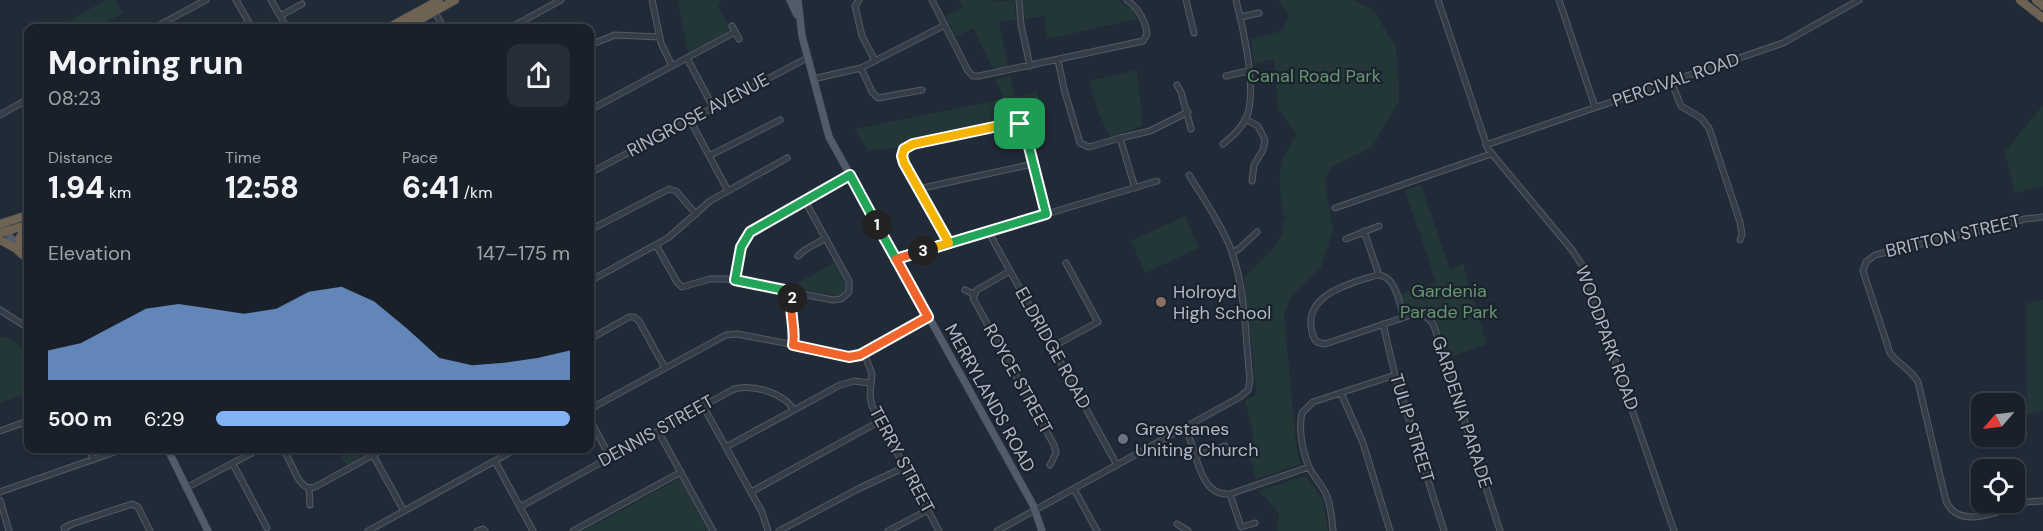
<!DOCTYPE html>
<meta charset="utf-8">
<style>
body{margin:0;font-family:"DM Sans",sans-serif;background:#262d36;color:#f1f3f6;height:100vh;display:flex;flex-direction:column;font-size:22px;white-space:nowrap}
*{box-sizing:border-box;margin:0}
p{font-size:20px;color:#9fa3a8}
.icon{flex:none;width:33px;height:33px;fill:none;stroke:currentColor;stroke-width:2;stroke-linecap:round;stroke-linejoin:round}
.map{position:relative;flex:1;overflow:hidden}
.details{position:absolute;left:24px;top:24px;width:570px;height:429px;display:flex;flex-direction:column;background:#19202a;border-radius:12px;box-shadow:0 2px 4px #0004,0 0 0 2px #373e47}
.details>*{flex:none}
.needle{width:39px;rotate:242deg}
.controls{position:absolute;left:1971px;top:393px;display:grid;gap:12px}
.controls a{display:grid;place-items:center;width:54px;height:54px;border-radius:12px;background:#19202a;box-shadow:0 2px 4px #0004,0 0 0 2px #373e47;font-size:30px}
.pin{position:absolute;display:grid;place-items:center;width:51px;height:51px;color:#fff;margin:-26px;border-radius:12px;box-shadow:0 3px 9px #0006}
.km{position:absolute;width:30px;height:30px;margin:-15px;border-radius:50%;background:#222;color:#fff;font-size:16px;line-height:30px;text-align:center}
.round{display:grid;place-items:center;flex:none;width:63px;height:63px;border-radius:12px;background:#262d36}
.head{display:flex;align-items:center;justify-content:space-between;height:102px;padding:0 24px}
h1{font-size:33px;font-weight:800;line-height:45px}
.stats{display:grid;grid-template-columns:repeat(3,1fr);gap:9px;height:102px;padding:6px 24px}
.stats div{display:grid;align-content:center}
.stats b{font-size:30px;font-weight:800}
.stats small{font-size:16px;font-weight:400}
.stats p{font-size:16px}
.chart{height:168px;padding:12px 24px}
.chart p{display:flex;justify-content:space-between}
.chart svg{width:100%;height:108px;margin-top:6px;fill:#83b2f5;opacity:.7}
ul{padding:0 24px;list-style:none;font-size:20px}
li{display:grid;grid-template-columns:96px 72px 1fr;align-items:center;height:45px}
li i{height:15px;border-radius:8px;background:#83b2f5}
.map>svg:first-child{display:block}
.green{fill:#233739}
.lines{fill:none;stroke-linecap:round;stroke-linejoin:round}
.minor-casing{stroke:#525b66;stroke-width:7}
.major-casing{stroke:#3e4652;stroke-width:8}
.highway-casing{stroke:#3f4853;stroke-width:9}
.minor{stroke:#353d48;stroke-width:5}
.major{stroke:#525c68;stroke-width:7}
.highway{stroke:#6e6252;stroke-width:8}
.split-1-casing{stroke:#fff;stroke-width:12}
.split-2-casing{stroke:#fff;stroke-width:12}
.split-3-casing{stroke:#fff;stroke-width:12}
.split-4-casing{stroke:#fff;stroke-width:12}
.split-1{stroke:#22a559;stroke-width:8}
.split-2{stroke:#22a559;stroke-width:8}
.split-3{stroke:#f0652b;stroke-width:8}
.split-4{stroke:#f5b400;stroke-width:8}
.education-dot{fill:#8d6e63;stroke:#1a222d;stroke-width:2}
.worship-dot{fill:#6b7280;stroke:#1a222d;stroke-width:2}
.labels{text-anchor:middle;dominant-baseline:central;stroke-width:4.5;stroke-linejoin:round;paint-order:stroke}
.park-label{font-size:18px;fill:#679571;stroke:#1a222d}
.street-label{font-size:18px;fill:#afb8c5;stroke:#1a222d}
.poi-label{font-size:18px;fill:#afb8c5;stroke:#1a222d;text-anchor:start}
</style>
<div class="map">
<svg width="2043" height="531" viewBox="0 0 2043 531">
<rect width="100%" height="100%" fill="#212b38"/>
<path class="green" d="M 106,0 L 115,0 L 123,13 L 93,28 L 75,28 L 70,20 Z
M 678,0 L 721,0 L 718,7 L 731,30 L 688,53 Z
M 959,0 L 994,0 L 994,2 L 1014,0 L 1016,20 L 999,22 L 1008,66 L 993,69 L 973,28 L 956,37 L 946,16 L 963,7 Z
M 1023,0 L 1118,0 L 1132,10 L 1138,19 L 1047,39 L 1044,16 L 1025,19 Z
M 1278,0 L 1354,0 L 1373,10 L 1396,47 L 1399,90 L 1399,101 L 1372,147 L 1331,167 L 1325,180 L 1333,230 L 1321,267 L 1291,297 L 1284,315 L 1297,453 L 1301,464 L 1256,479 L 1249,457 L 1253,434 L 1245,401 L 1257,394 L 1244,278 L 1274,248 L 1282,234 L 1284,219 L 1286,218 L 1283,214 C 1279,183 1275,162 1297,135 L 1278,109 L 1274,59 L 1253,64 L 1251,39 L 1281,31 L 1290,16 Z
M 1137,70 L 1143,126 L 1110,137 L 1099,114 L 1089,81 Z
M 1010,76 L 1015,97 L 1037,92 L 1040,101 L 1024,121 L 1012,119 L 912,139 L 901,147 L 868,151 L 855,129 L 1003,99 L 996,79 Z
M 2043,105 L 2043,186 L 2015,193 L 2004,149 L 2008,148 Z
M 1421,185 L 1450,270 L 1463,264 L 1487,344 L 1449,357 L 1435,319 L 1423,311 L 1406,310 L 1400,294 L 1436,282 L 1405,190 Z
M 1185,216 L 1199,248 L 1145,273 L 1131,241 Z
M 834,263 L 845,282 L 845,289 L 841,295 L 836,296 L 791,287 Z
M 2043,300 L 2043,411 L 2027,415 L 2026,304 Z
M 5,337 L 17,343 L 28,355 L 28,393 L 0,403 L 0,338 Z
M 337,449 L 357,449 L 362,456 L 346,465 Z
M 1305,476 L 1323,499 L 1328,531 L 1277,531 L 1279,513 L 1259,491 Z
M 677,480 L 681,481 L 708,531 L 583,531 Z"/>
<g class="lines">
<g class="minor-casing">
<path id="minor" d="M 236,0 L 252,28
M 271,0 L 287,28
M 652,0 L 661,43 L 672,66
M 859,0 L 855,6 L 862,36 L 875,61
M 932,0 L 968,71 L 973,76 L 979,76 L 1143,41 L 1147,34 C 1145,19 1139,9 1127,0
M 1019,0 L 1021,25 L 1030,66
M 1186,0 L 1194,33
M 1438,0 L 1488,149 L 1572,250 L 1582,265 L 1674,531
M 1559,0 L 1595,107
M 433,9 L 444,28
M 280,16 L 302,4
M 1241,17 L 1259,13
M 732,26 L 739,39
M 154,28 L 206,0
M 510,28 L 561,0
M 590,45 L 615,35 L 660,37
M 687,58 L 713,107
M 1058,60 L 1064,89 L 1080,143 L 1089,147 L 1120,138 L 1135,188
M 861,68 L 872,92 L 878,98 L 922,90
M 1226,76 L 1248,71
M 813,79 L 861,68 L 945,25
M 1671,81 L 1681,106 L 1701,118 L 1709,128 L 1740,222 L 1742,234 L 1740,240
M 1177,85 L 1181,92 L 1191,129
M 590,110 L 735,32
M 0,115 L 28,99
M 1245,119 L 1258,126 L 1265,140 L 1263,150 L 1254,165 L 1252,181
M 690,120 L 728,191
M 1120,138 L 1150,131 L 1188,112
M 1223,144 C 1233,136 1242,128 1247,116 C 1257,89 1243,28 1236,0
M 1486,145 L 1783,43 L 1859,0
M 709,156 L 780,120
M 590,173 L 807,58
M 918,189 L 1033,164
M 1335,208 L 1491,154
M 2043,217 L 2025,219 L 1875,255 L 1866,262 L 1863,271 L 1890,353 C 1898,364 1911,369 1918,382 L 1946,501 C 1959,531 1999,511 2024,503 C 2030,501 2036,501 2043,501
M 590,230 L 669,189 L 676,191 L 696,214
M 988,231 L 1117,465
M 1364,231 L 1379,275
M 1346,239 L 1379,226
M 949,243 L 903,161 L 903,152 L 911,144 L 1018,123 L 1025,131 L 1046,214
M 656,245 L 677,282 L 682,287 L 710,279 L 726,279 L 833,300 L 841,299 L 849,292 L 849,281 L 805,201
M 1232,253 L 1240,248 L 1257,232
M 798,256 L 805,250 L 826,238
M 896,259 L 1157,181
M 1010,271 L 977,290 L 973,298 L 1054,445 L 1056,453 L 1050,465
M 735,280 L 741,247 L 750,233 L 850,175
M 590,281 L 668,238 L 710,201 L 787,158
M 965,290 L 974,294
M 0,310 L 28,328
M 1404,317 C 1399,303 1396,275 1377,275 C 1354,282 1308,293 1311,325 C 1312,332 1312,337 1317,342 L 1325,344 L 1414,314 C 1423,314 1430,318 1434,326 L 1500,531
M 1383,324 L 1395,375 L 1444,531
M 590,339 L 629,317 L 634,317 L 639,321 L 665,368
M 793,345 L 794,332 L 791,309 L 794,292
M 1052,347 L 1098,322 L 1066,263
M 864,353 L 872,374 L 870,395 L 872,406 L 939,531
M 1341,393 L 1363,443 L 1390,531
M 703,406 L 762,512 L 768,531
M 590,409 L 726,335 L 737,334 L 853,356 L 864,353 L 928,317
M 590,420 L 610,457
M 1185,427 C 1197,449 1198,497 1230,494 L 1309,467
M 0,431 L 28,421
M 658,431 L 713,531
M 726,447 L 840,385 L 854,381 L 870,383
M 89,448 L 93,460
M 281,448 C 293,459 294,483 309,488 L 315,487 L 386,448
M 373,455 L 404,511
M 1196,456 L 1225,446
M 495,461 L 533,531
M 233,464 L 267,528
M 186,488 L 261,448
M 309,488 L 310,505
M 1074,489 L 1097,531
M 0,492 L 126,448
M 751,492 L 880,421
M 1230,494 L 1241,527 L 1255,523
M 0,500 L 9,531
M 520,507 L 734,389 C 753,384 784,393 794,410
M 1177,524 L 1188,531
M 65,531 L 64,528 L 72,524 L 132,504 L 138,507 L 150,531
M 368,531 L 518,448
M 477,531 L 483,529 L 485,531
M 573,531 L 681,472
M 779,531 L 858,489 L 905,467
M 888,531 L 928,510
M 997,531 L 1240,397 L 1248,390 L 1250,379 C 1245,336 1246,288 1230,247 C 1220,222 1203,198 1189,175
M 1333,531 C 1332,519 1331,505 1326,494 C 1322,485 1315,478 1310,469 C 1303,454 1298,430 1302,413 L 1313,402 L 1395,375"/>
</g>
<g class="major-casing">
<path id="major" d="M 790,0 L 797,15
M 798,0 L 802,36 L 829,137 L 1033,505 L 1042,531
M 4,229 L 21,251
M 167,448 L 208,531"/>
</g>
<g class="highway-casing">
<path id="highway" d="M 2020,0 L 2043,18
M 2036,0 L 2043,6
M 388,28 L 439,0
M 405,28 L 455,0
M 0,224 L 28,215
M 28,224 L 19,239 L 20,245 L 28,259
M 0,233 L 27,225
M 0,240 L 15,248 L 23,255"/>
</g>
<use href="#minor" class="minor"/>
<use href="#major" class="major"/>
<use href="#highway" class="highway"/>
</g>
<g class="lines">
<g class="split-1-casing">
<path id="split-1" d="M 877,225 L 896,259 L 1046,214 L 1025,131 L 1020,124"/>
</g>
<g class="split-2-casing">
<path id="split-2" d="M 792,298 L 794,292 L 735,280 L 741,247 L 750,232 L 850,175 L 877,225"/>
</g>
<g class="split-3-casing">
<path id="split-3" d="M 792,298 C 789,315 796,329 793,345 L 849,357 L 860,355 L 928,317 L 896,259 L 923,251"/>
</g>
<g class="split-4-casing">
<path id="split-4" d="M 923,251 L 949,243 L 904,163 L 902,156 L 904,149 L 913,144 L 1013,123 L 1020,124"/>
</g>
<use href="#split-1" class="split-1"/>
<use href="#split-2" class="split-2"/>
<use href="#split-3" class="split-3"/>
<use href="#split-4" class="split-4"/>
</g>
<circle class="education-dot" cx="1161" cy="302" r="6"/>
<circle class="worship-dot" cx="1123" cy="439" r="6"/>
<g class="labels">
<g class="park-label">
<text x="1314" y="76">Canal Road Park</text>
<text x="1449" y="291">Gardenia<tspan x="1449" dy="21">Parade Park</tspan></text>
</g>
<g class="street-label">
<text transform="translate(1676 80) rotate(-19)">PERCIVAL ROAD</text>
<text transform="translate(698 115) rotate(-28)">RINGROSE AVENUE</text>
<text transform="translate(1953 236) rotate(-13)">BRITTON STREET</text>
<text transform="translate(1607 338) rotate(70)">WOODPARK ROAD</text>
<text transform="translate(1053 348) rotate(61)">ELDRIDGE ROAD</text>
<text transform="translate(1018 379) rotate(61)">ROYCE STREET</text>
<text transform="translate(990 398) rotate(61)">MERRYLANDS ROAD</text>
<text transform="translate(1462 412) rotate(72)">GARDENIA PARADE</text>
<text transform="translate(1412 428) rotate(73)">TULIP STREET</text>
<text transform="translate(656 431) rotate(-29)">DENNIS STREET</text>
<text transform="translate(902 460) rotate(62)">TERRY STREET</text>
</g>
<g class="poi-label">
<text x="1173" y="292">Holroyd<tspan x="1173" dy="21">High School</tspan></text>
<text x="1135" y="429">Greystanes<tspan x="1135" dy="21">Uniting Church</tspan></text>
</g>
</g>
</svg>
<div class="controls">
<a><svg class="needle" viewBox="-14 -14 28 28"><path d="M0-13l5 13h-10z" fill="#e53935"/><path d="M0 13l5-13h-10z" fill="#9fa3a8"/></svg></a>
<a><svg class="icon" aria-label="locate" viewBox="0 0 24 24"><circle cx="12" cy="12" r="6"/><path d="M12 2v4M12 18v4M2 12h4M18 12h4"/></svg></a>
</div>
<div class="pin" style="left:1020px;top:124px;background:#1e9e55"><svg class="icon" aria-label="arrive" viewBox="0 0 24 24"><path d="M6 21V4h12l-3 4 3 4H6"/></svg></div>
<b class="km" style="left:877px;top:225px">1</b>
<b class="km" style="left:792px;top:298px">2</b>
<b class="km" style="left:923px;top:251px">3</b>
<section class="details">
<div class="head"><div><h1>Morning run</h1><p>08:23</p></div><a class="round"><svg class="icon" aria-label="share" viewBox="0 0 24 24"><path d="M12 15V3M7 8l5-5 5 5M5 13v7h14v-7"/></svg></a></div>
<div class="stats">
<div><p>Distance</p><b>1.94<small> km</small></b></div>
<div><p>Time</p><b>12:58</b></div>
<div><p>Pace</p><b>6:41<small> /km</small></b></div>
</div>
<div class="chart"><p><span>Elevation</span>147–175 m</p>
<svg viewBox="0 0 160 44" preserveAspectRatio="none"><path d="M0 44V32L10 29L20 22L30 15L40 13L50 15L60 17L70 15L80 8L90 6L100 12L110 23L120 35L130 38L140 37L150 35L160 32V44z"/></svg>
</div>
<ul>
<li><b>500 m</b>6:29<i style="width:100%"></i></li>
</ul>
</section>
</div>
